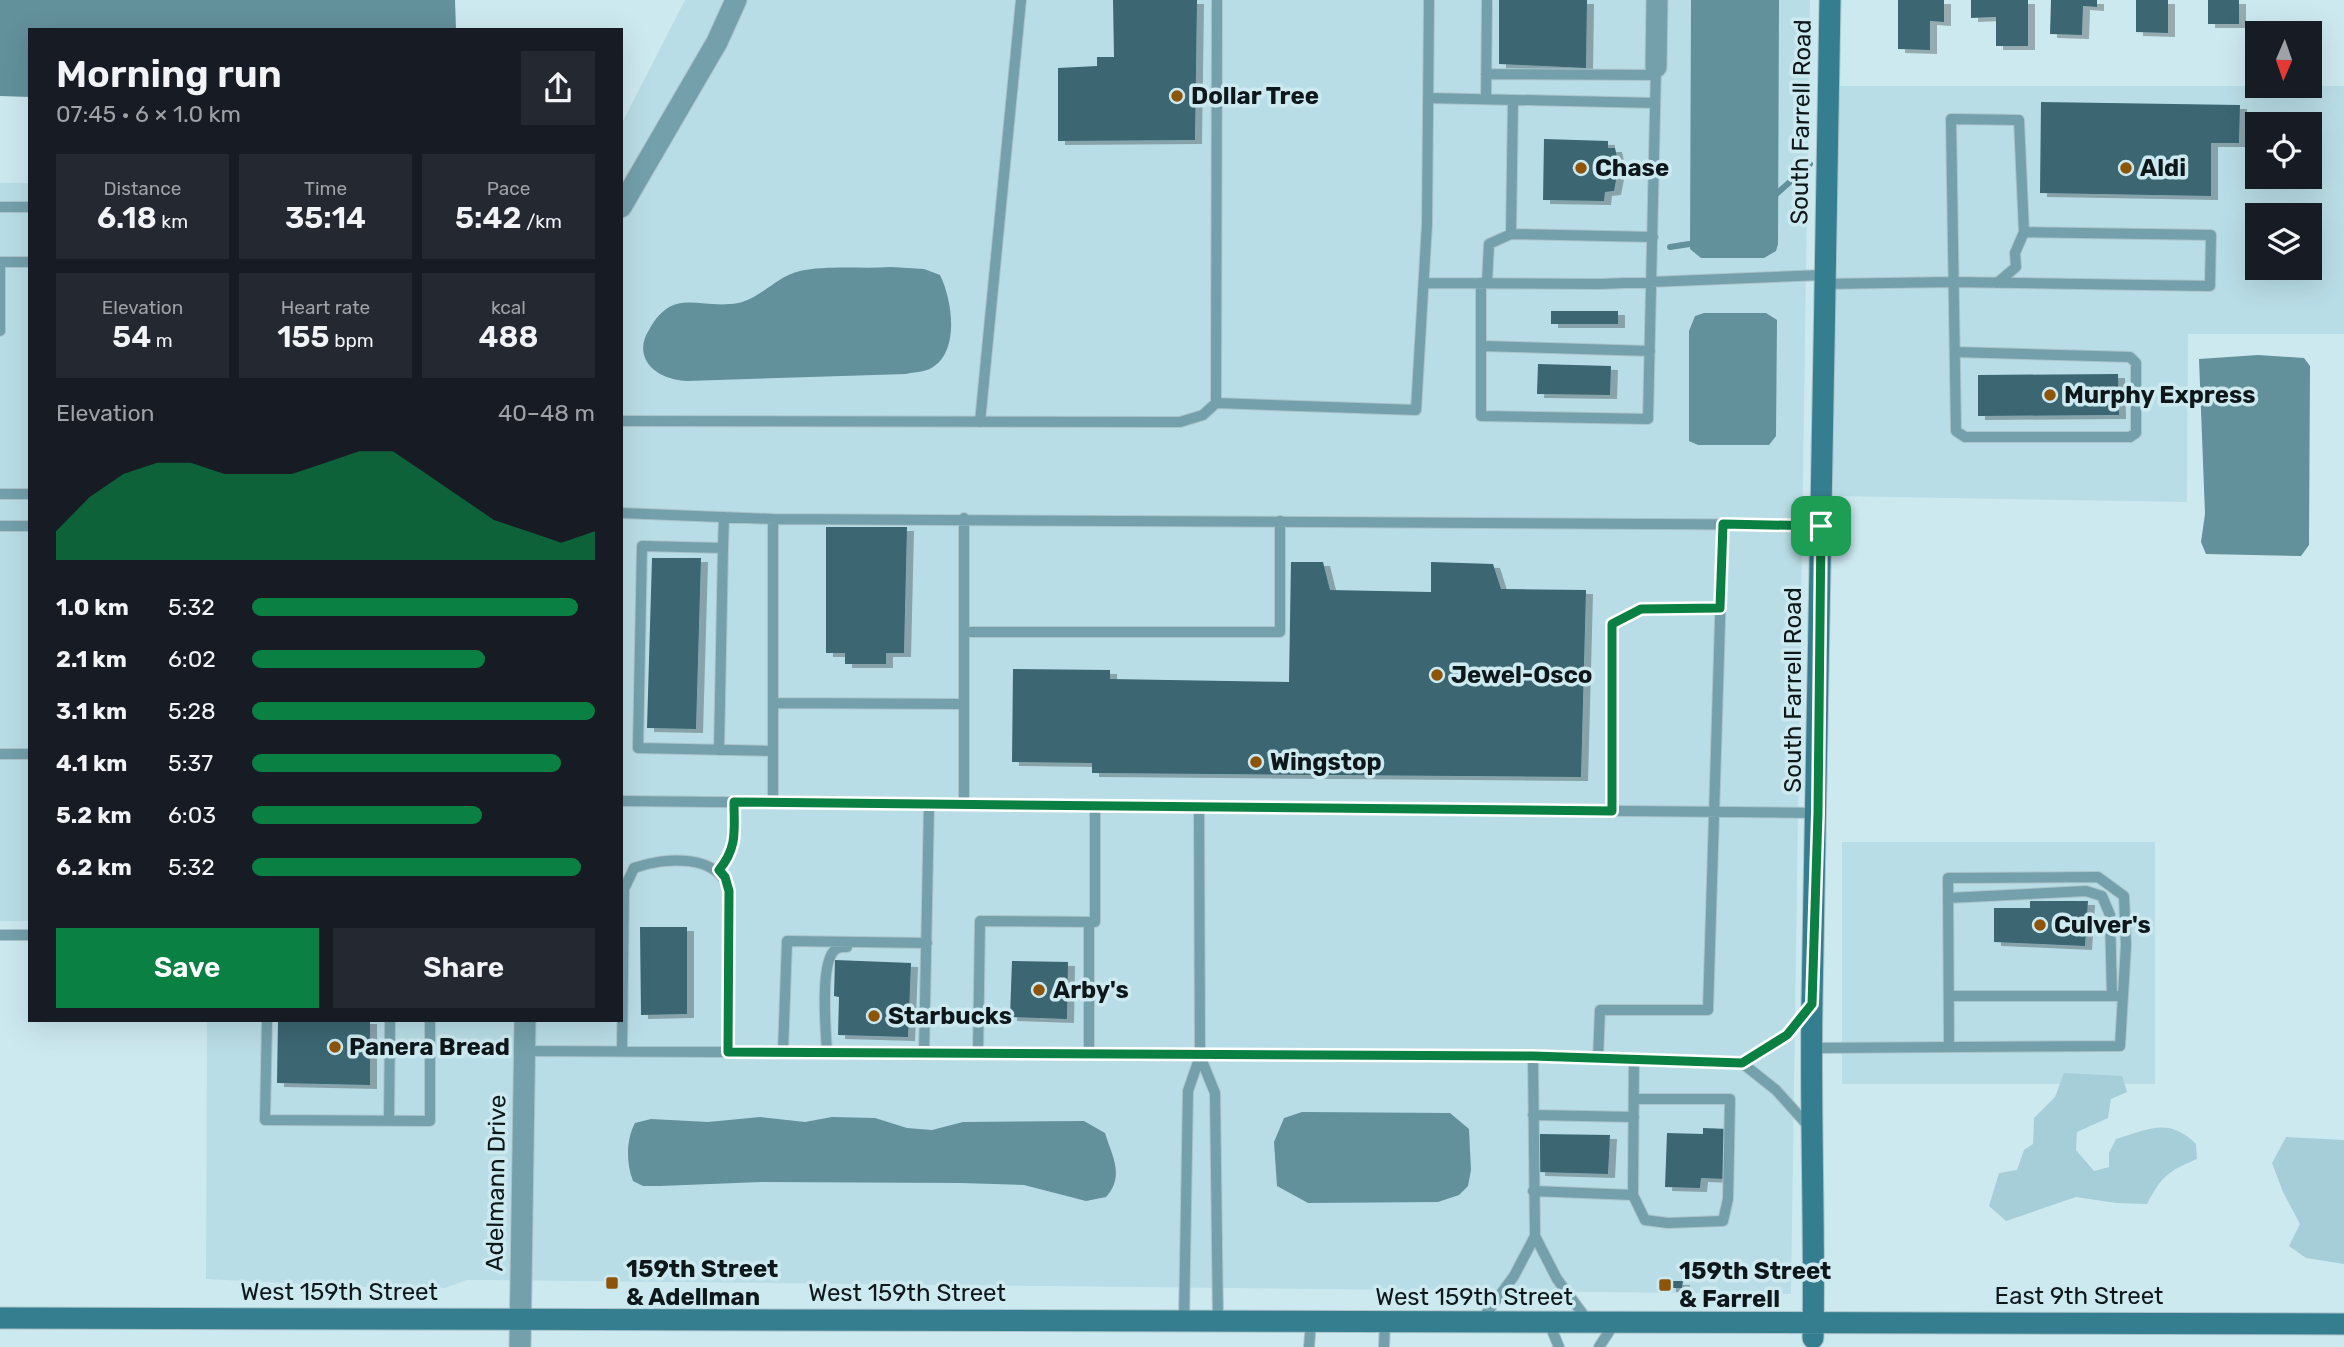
<!DOCTYPE html>
<meta charset="utf-8">
<style>
body{margin:0;font-family:Rubik,sans-serif;background:#242831;color:#f1f3f6;height:100vh;display:flex;flex-direction:column;font-size:26px;white-space:nowrap}
*{box-sizing:border-box;margin:0}
p{font-size:23px;color:#9ea1a6}
.icon{flex:none;width:38px;height:38px;fill:none;stroke:currentColor;stroke-width:2;stroke-linecap:round;stroke-linejoin:round}
.map{position:relative;flex:1;overflow:hidden}
.panel{position:absolute;left:28px;top:28px;width:595px;height:994px;display:flex;flex-direction:column;background:#171b24;border-radius:0px;box-shadow:0 7px 28px #0002}
.panel>*{flex:none}
.needle{width:46px;rotate:182deg}
.buttons{position:absolute;left:2245px;top:21px;display:grid;gap:14px}
.buttons a{display:grid;place-items:center;width:77px;height:77px;border-radius:0px;background:#171b24;box-shadow:0 7px 28px #0002;font-size:35px}
.pin{position:absolute;display:grid;place-items:center;width:60px;height:60px;color:#fff;margin:-30px;border-radius:14px;box-shadow:0 4px 10px #0006}
.round{display:grid;place-items:center;flex:none;width:74px;height:74px;border-radius:0px;background:#242831}
.headline{display:flex;align-items:center;justify-content:space-between;height:119px;padding:0 28px}
h1{font-size:38px;font-weight:600;line-height:52px}
.metrics{display:grid;grid-template-columns:repeat(3,1fr);gap:10px;height:119px;padding:7px 28px}
.metrics div{display:grid;align-content:center;border-radius:0px;background:#242831;text-align:center}
.metrics b{font-size:30px;font-weight:600}
.metrics small{font-size:19px;font-weight:400}
.metrics p{font-size:19px}
.chart{height:196px;padding:14px 28px}
.chart p{display:flex;justify-content:space-between}
.chart svg{width:100%;height:126px;margin-top:7px;fill:#0b8043;opacity:.7}
.button{display:flex;gap:14px;margin-top:auto;padding:14px 28px}
.button a{flex:1;height:80px;border-radius:0px;background:#0b8043;color:#fff;font-size:28px;font-weight:600;line-height:80px;text-align:center}
.button a+a{background:#242831;color:#f1f3f6}
ul{padding:0 28px;list-style:none;font-size:23px}
li{display:grid;grid-template-columns:112px 84px 1fr;align-items:center;height:52px}
li i{height:18px;border-radius:9px;background:#0b8043}
.map>svg:first-child{display:block}
.built{fill:#b9dde6;fill-rule:evenodd}
.green{fill:#a6ced8}
.water{fill:#62909b}
.lines{fill:none;stroke-linecap:round;stroke-linejoin:round}
.stream{stroke:#62909b;stroke-width:6}
.building{fill:#3a6672;filter:url(#shadow)}
.lane-casing{stroke:#abc3ca;stroke-width:12}
.street-casing{stroke:#abc3ca;stroke-width:23}
.secondary-casing{stroke:#abc3ca;stroke-width:23}
.lane{stroke:#73a0ab;stroke-width:10}
.street{stroke:#73a0ab;stroke-width:21}
.secondary{stroke:#357e8f;stroke-width:21}
.route-casing{stroke:#fff;stroke-width:14}
.route{stroke:#0b8043;stroke-width:9}
.poi-dot{fill:#8d550a;stroke:#cde9f0;stroke-width:2.5}
.labels{text-anchor:middle;dominant-baseline:central;stroke-width:7;stroke-linejoin:round;paint-order:stroke}
.poi-label{font-size:24px;font-weight:bold;fill:#0e181b;stroke:#cde9f0;text-anchor:start}
.street-label{font-size:24px;fill:#0e181b;stroke:#cde9f0}
</style>
<div class="map">
<svg width="2344" height="1347" viewBox="0 0 2344 1347">
<defs>
<filter id="shadow"><feDropShadow dx="7" dy="4" stdDeviation="0" flood-color="#0004"/></filter>
</defs>
<rect width="100%" height="100%" fill="#cde9f0"/>
<path class="built" d="M 685,0 L 1810,0 L 1791,1294 L 489,1280 L 467,1280 L 445,1288 L 357,1287 L 206,1279 L 207,1020 L 621,1020 L 621,125 Z
M 1834,86 L 2344,86 L 2344,334 L 2188,334 L 2187,502 L 1831,496 ZM 2258,124 L 2310,124 L 2310,177 L 2258,177 ZM 2258,215 L 2310,215 L 2310,268 L 2258,268 Z
M 0,183 L 30,183 L 30,921 L 0,921 Z
M 1842,842 L 2155,842 L 2155,1084 L 1842,1084 Z"/>
<path class="green" d="M 2064,1073 L 2122,1076 L 2127,1092 L 2111,1099 L 2108,1118 L 2077,1132 L 2076,1150 L 2094,1171 L 2109,1167 L 2109,1153 L 2116,1139 C 2149,1129 2169,1117 2196,1144 L 2197,1159 C 2168,1171 2162,1176 2147,1204 L 2116,1203 L 2076,1197 L 2006,1221 L 1989,1206 L 1999,1173 L 2017,1170 L 2024,1150 L 2033,1144 L 2034,1118 L 2055,1097 Z
M 2286,1137 L 2344,1140 L 2344,1264 L 2306,1258 L 2289,1246 L 2300,1224 L 2283,1192 L 2272,1163 Z"/>
<path class="water" d="M 0,0 L 455,0 L 456,30 L 30,30 L 30,97 L 0,96 Z
M 1691,0 L 1779,0 L 1778,244 L 1776,251 L 1764,258 L 1701,258 L 1690,249 Z
M 891,267 L 924,269 L 940,275 C 952,299 960,350 933,367 C 926,372 914,372 906,374 L 687,381 C 672,380 654,375 646,360 C 641,350 643,339 649,330 C 673,286 699,310 738,303 C 760,299 777,276 800,271 C 827,265 862,269 891,267 Z
M 1704,313 L 1766,313 L 1777,320 L 1776,436 L 1769,445 L 1698,445 L 1689,441 L 1689,331 L 1695,316 Z
M 2258,355 L 2304,358 L 2310,366 L 2309,545 L 2301,556 L 2206,554 L 2201,542 L 2205,514 L 2199,359 Z
M 1302,1112 L 1450,1113 L 1469,1129 L 1471,1170 L 1468,1186 L 1459,1195 L 1438,1202 L 1308,1203 L 1277,1186 L 1274,1142 L 1284,1118 Z
M 760,1117 L 805,1122 L 832,1117 L 875,1118 L 907,1128 L 932,1130 L 963,1122 L 1084,1121 L 1105,1133 C 1112,1156 1125,1176 1106,1197 L 1086,1201 L 1024,1185 L 961,1183 L 761,1182 L 660,1186 L 643,1186 L 633,1181 C 626,1163 626,1140 635,1123 L 651,1119 L 708,1122 Z"/>
<g class="lines">
<path class="stream" d="M 1773,197 L 1810,164
M 1670,247 L 1696,243"/>
</g>
<path class="building" d="M 1113,0 L 1197,0 L 1195,140 L 1058,141 L 1058,68 L 1097,66 L 1097,57 L 1114,57 Z
M 1499,0 L 1587,0 L 1586,68 L 1499,64 Z
M 1898,0 L 1944,0 L 1944,22 L 1930,21 L 1930,50 L 1898,49 Z
M 1971,0 L 2028,0 L 2028,46 L 1996,46 L 1996,17 L 1971,18 Z
M 2051,0 L 2097,0 L 2097,7 L 2083,6 L 2082,35 L 2050,34 Z
M 2136,0 L 2168,0 L 2168,33 L 2136,32 Z
M 2208,0 L 2239,0 L 2239,24 L 2208,24 Z
M 2041,102 L 2240,105 L 2239,143 L 2211,143 L 2211,196 L 2040,193 Z
M 1544,139 L 1608,141 L 1608,148 L 1615,148 L 1619,165 L 1614,191 L 1605,192 L 1604,201 L 1543,200 Z
M 1551,311 L 1618,311 L 1618,324 L 1551,324 Z
M 1538,364 L 1611,366 L 1610,395 L 1537,394 Z
M 2118,374 L 2119,415 L 1978,416 L 1978,375 Z
M 826,527 L 907,527 L 904,653 L 886,653 L 886,664 L 845,664 L 845,653 L 826,653 Z
M 652,558 L 701,558 L 696,729 L 647,728 Z
M 1291,562 L 1323,562 L 1330,590 L 1431,592 L 1431,562 L 1493,564 L 1501,589 L 1586,590 L 1581,777 L 1092,773 L 1092,763 L 1012,762 L 1013,669 L 1110,670 L 1110,679 L 1289,682 Z
M 2030,901 L 2088,901 L 2085,946 L 1994,942 L 1994,908 L 2030,908 Z
M 640,927 L 687,927 L 687,1014 L 641,1015 Z
M 835,960 L 911,963 L 908,1037 L 838,1035 L 839,997 L 834,996 Z
M 1012,961 L 1068,962 L 1067,1019 L 1010,1017 Z
M 278,1020 L 370,1020 L 370,1085 L 277,1083 Z
M 1703,1128 L 1728,1129 L 1726,1179 L 1701,1178 L 1700,1188 L 1665,1187 L 1667,1133 L 1703,1134 Z
M 1540,1134 L 1610,1135 L 1608,1174 L 1538,1172 Z
M 1669,1281 L 1683,1281 L 1682,1288 L 1669,1288 Z"/>
<g class="lines">
<g class="lane-casing">
<path id="lane" d="M 1486,74 L 1656,75
M 1428,98 L 1655,103
M 1486,99 L 1487,0
M 0,207 L 30,207
M 1511,234 L 1513,100
M 1425,283 L 1600,284 L 1823,275
M 1481,283 L 1481,416 L 1648,419 L 1656,67
M 1487,283 L 1489,244 L 1511,234 L 1653,237
M 1997,283 L 2016,267 L 2015,253 L 2024,232
M 1823,284 L 1953,282 L 2210,286 L 2211,235 L 2024,232 L 2019,120 L 1951,119 L 1956,431 L 1965,437 L 2130,437 L 2136,433 L 2136,363 L 2130,357 L 1955,352
M 0,331 L 0,262 L 30,262
M 1481,346 L 1650,351
M 1216,403 L 1217,0
M 621,421 L 1180,422 L 1203,415 L 1216,403 L 1416,410 L 1427,224 L 1429,0
M 980,422 L 1021,0
M 0,494 L 30,494
M 621,513 L 773,519 L 1821,525
M 724,517 L 723,548 L 642,546 L 638,748 L 773,751
M 773,519 L 773,802
M 0,526 L 30,526
M 964,632 L 1280,632 L 1280,521
M 773,703 L 964,704
M 719,750 L 723,548
M 0,754 L 30,754
M 621,801 L 1818,813
M 964,804 L 964,518
M 1612,811 L 1612,624 L 1641,609 L 1720,608
M 719,870 C 738,848 734,830 734,802
M 1948,898 L 2086,891 L 2102,896 L 2110,915 L 2112,996
M 0,935 L 30,935
M 1949,996 L 2117,996
M 267,1020 L 265,1120 L 430,1121 L 430,1020
M 1813,1048 L 2120,1046 L 2126,945 L 2124,896 L 2098,877 L 1948,878 L 1949,1047
M 524,1051 L 1533,1056 L 1742,1063 L 1787,1035 L 1811,1006
M 622,1051 L 624,889 L 634,868 C 664,857 719,853 729,891 L 728,1052
M 783,1052 L 787,941 L 927,943
M 827,1053 C 826,1033 819,960 836,949 C 839,947 843,947 847,947
M 924,1054 L 929,804
M 978,1054 L 980,921 L 1095,922 L 1095,806
M 1089,1054 L 1089,922
M 1200,1056 L 1215,1093 L 1218,1321
M 1533,1056 L 1535,1236 L 1557,1279 L 1588,1321
M 1598,1059 L 1600,1010 L 1708,1010 L 1723,524
M 1742,1063 L 1776,1090 L 1811,1129
M 1533,1115 L 1634,1117
M 389,1121 L 390,1020
M 1533,1191 L 1633,1195 L 1634,1060
M 1633,1195 L 1645,1220 L 1668,1223 L 1723,1221 L 1728,1199 L 1730,1099 L 1634,1099
M 1184,1321 L 1188,1091 L 1200,1056 L 1199,806
M 1480,1322 L 1514,1276 L 1535,1236
M 1549,1323 L 1559,1347
M 1309,1347 L 1311,1322
M 1384,1347 L 1385,1323
M 1599,1347 L 1614,1324"/>
</g>
<g class="street-casing">
<path id="street" d="M 1656,67 L 1657,0
M 621,207 L 717,42 L 736,0
M 520,1347 L 525,1020"/>
</g>
<g class="secondary-casing">
<path id="secondary" d="M 0,1318 L 2344,1324
M 1813,1338 C 1815,1226 1810,1114 1812,1002 C 1819,668 1824,334 1830,0"/>
</g>
<use href="#lane" class="lane"/>
<use href="#street" class="street"/>
<use href="#secondary" class="secondary"/>
</g>
<g class="lines">
<g class="route-casing">
<path id="route" d="M 1723,524 L 1821,526 L 1818,813 L 1812,1004 L 1787,1035 L 1742,1063 L 1533,1056 L 728,1052 L 729,891 L 725,877 L 719,870 C 738,847 734,830 734,802 L 1612,811 L 1612,624 L 1641,609 L 1720,608 Z"/>
</g>
<use href="#route" class="route"/>
</g>
<g class="poi-dot">
<circle cx="1177" cy="96" r="7"/>
<circle cx="1581" cy="168" r="7"/>
<circle cx="2126" cy="168" r="7"/>
<circle cx="2050" cy="395" r="7"/>
<circle cx="1437" cy="675" r="7"/>
<circle cx="1256" cy="762" r="7"/>
<circle cx="2040" cy="925" r="7"/>
<circle cx="1039" cy="990" r="7"/>
<circle cx="874" cy="1016" r="7"/>
<circle cx="335" cy="1047" r="7"/>
<rect x="605" y="1276" width="14" height="14" rx="3.5"/>
<rect x="1658" y="1278" width="14" height="14" rx="3.5"/>
</g>
<g class="labels">
<g class="poi-label">
<text x="1191" y="96">Dollar Tree</text>
<text x="1595" y="168">Chase</text>
<text x="2140" y="168">Aldi</text>
<text x="2064" y="395">Murphy Express</text>
<text x="1451" y="675">Jewel-Osco</text>
<text x="1270" y="762">Wingstop</text>
<text x="2054" y="925">Culver's</text>
<text x="1053" y="990">Arby's</text>
<text x="888" y="1016">Starbucks</text>
<text x="349" y="1047">Panera Bread</text>
<text x="626" y="1269">159th Street<tspan x="626" dy="28">&amp; Adellman</tspan></text>
<text x="1679" y="1271">159th Street<tspan x="1679" dy="28">&amp; Farrell</tspan></text>
</g>
<g class="street-label">
<text transform="translate(1801 122) rotate(-89)">South Farrell Road</text>
<text transform="translate(1793 690) rotate(-90)">South Farrell Road</text>
<text transform="translate(496 1183) rotate(-89)">Adelmann Drive</text>
<text x="339" y="1292">West 159th Street</text>
<text x="907" y="1293">West 159th Street</text>
<text x="2079" y="1296">East 9th Street</text>
<text x="1474" y="1297">West 159th Street</text>
</g>
</g>
</svg>
<div class="buttons">
<a><svg class="needle" viewBox="-14 -14 28 28"><path d="M0-13l5 13h-10z" fill="#e53935"/><path d="M0 13l5-13h-10z" fill="#9ea1a6"/></svg></a>
<a><svg class="icon" aria-label="locate" viewBox="0 0 24 24"><circle cx="12" cy="12" r="6"/><path d="M12 2v4M12 18v4M2 12h4M18 12h4"/></svg></a>
<a><svg class="icon" aria-label="layers" viewBox="0 0 24 24"><path d="M12 4l9 5-9 5-9-5zM3 14l9 5 9-5"/></svg></a>
</div>
<div class="pin" style="left:1821px;top:526px;background:#1e9e55"><svg class="icon" aria-label="arrive" viewBox="0 0 24 24"><path d="M6 21V4h12l-3 4 3 4H6"/></svg></div>
<section class="panel">
<div class="headline"><div><h1>Morning run</h1><p>07:45 · 6 × 1.0 km</p></div><a class="round"><svg class="icon" aria-label="share" viewBox="0 0 24 24"><path d="M12 15V3M7 8l5-5 5 5M5 13v7h14v-7"/></svg></a></div>
<div class="metrics">
<div><p>Distance</p><b>6.18<small> km</small></b></div>
<div><p>Time</p><b>35:14</b></div>
<div><p>Pace</p><b>5:42<small> /km</small></b></div>
</div>
<div class="metrics">
<div><p>Elevation</p><b>54<small> m</small></b></div>
<div><p>Heart rate</p><b>155<small> bpm</small></b></div>
<div><p>kcal</p><b>488</b></div>
</div>
<div class="chart"><p><span>Elevation</span>40–48 m</p>
<svg viewBox="0 0 160 44" preserveAspectRatio="none"><path d="M0 44V34L10 22L20 14L30 10L40 10L50 14L60 14L70 14L80 10L90 6L100 6L110 14L120 22L130 30L140 34L150 38L160 34V44z"/></svg>
</div>
<ul>
<li><b>1.0 km</b>5:32<i style="width:95%"></i></li>
<li><b>2.1 km</b>6:02<i style="width:68%"></i></li>
<li><b>3.1 km</b>5:28<i style="width:100%"></i></li>
<li><b>4.1 km</b>5:37<i style="width:90%"></i></li>
<li><b>5.2 km</b>6:03<i style="width:67%"></i></li>
<li><b>6.2 km</b>5:32<i style="width:96%"></i></li>
</ul>
<div class="button"><a>Save</a><a>Share</a></div>
</section>
</div>
